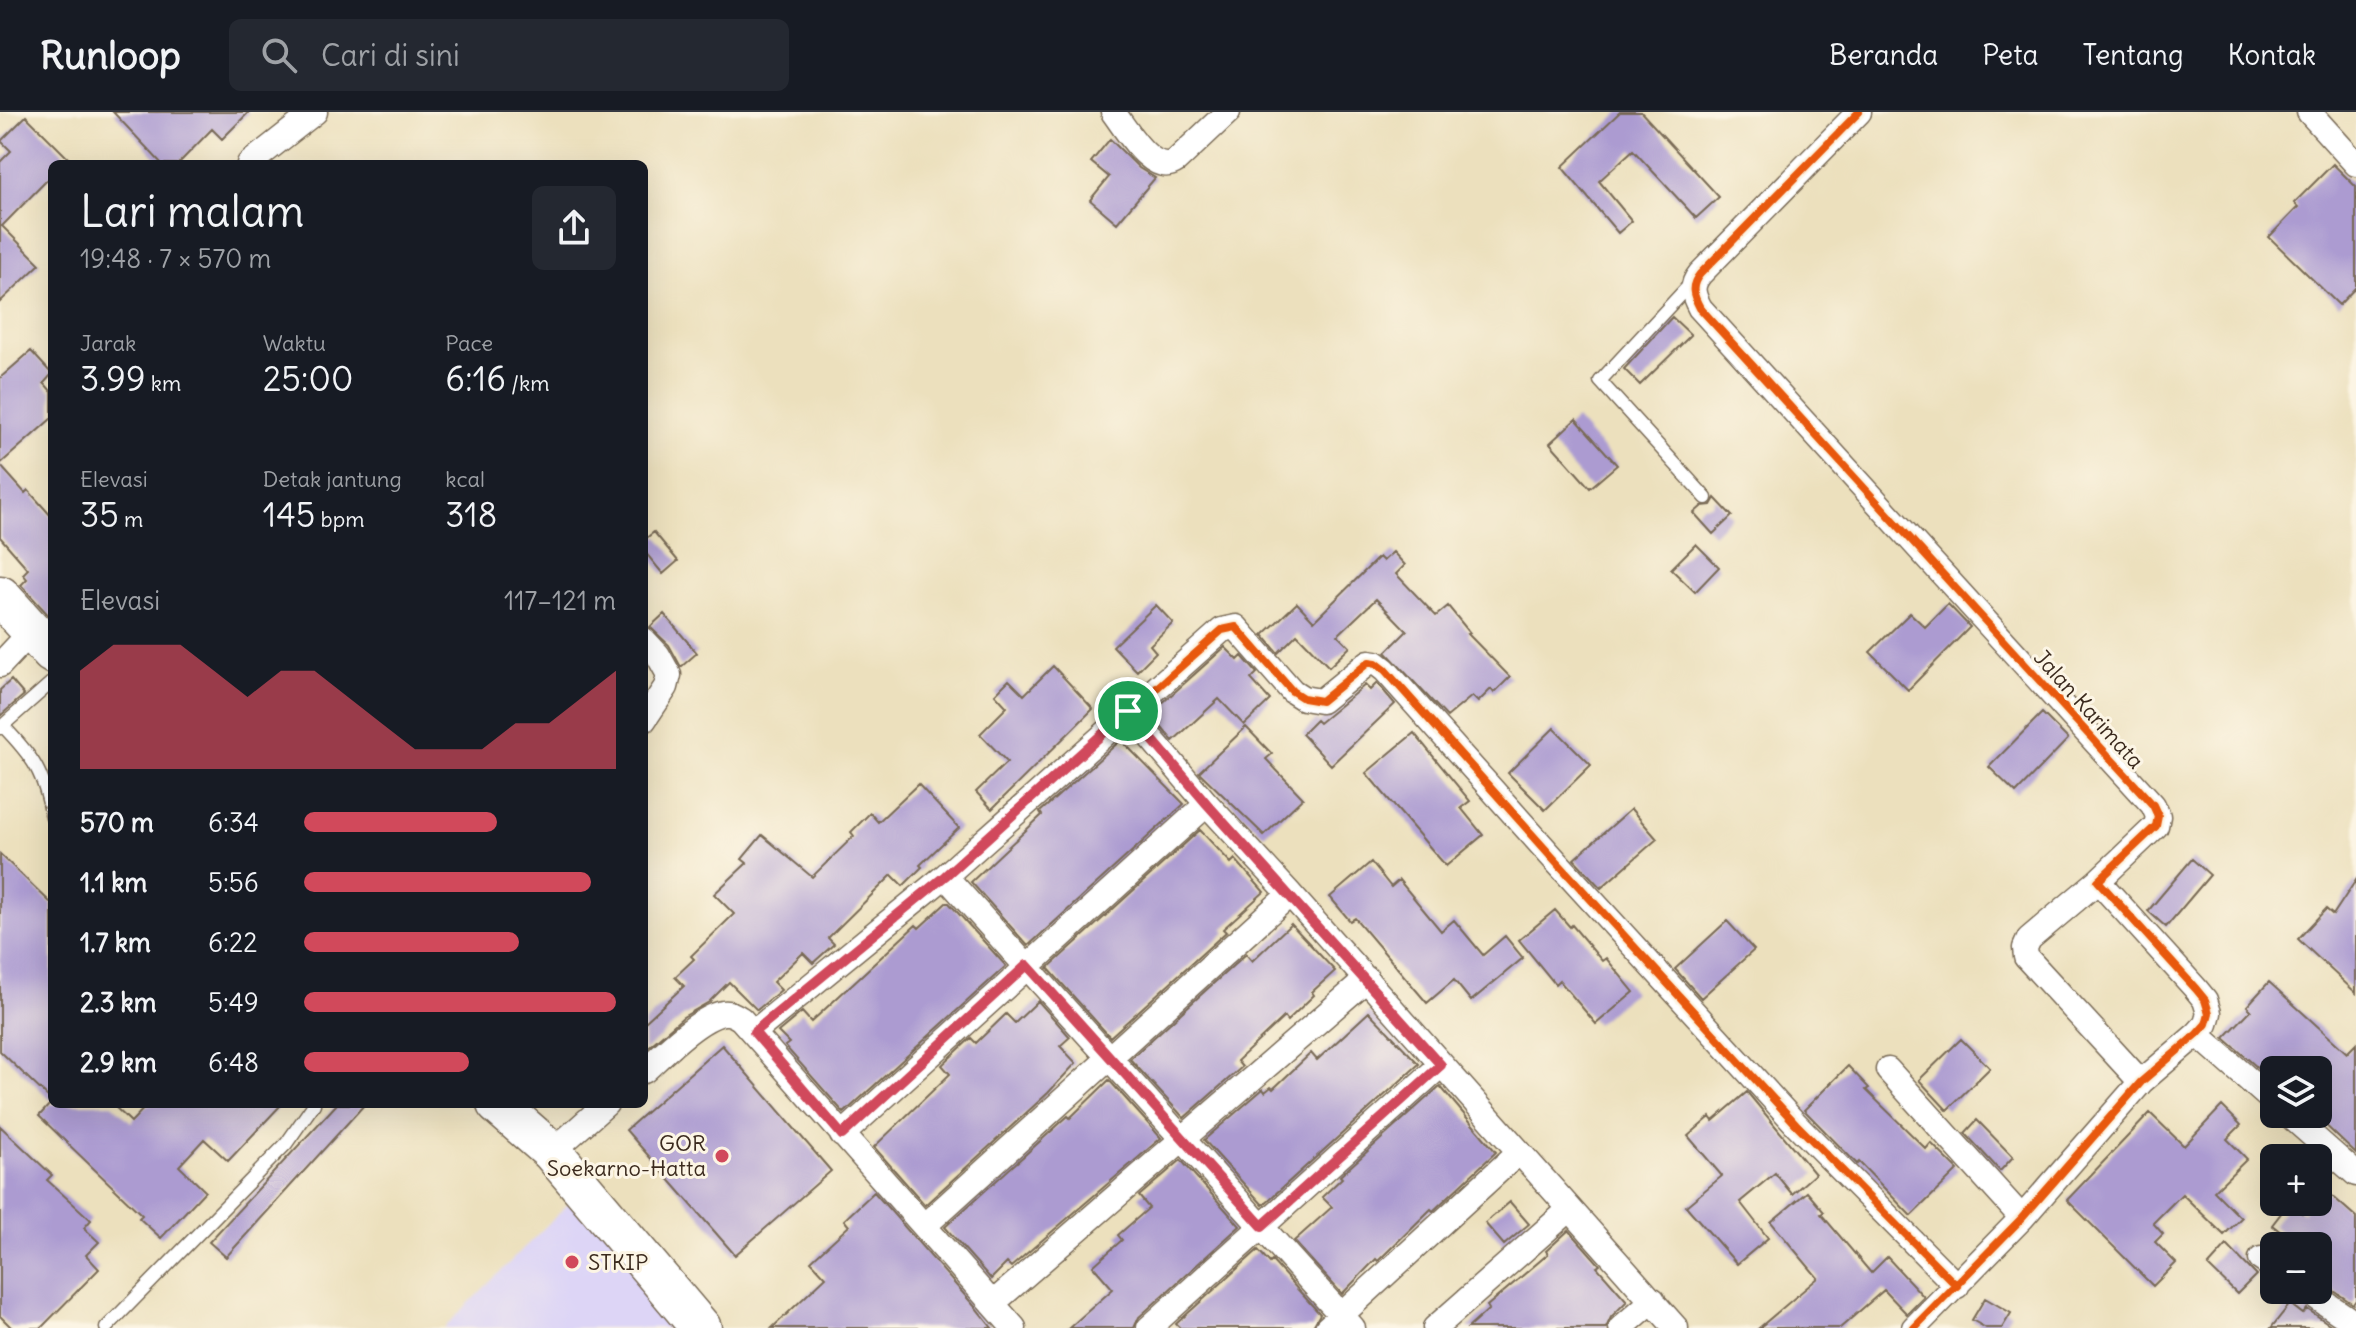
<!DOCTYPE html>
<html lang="id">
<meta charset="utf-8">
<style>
body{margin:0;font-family:Delius,sans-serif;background:#242831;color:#f1f3f6;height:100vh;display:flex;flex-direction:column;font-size:30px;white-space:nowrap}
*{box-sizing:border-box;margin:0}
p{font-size:26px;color:#9ea1a6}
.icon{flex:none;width:44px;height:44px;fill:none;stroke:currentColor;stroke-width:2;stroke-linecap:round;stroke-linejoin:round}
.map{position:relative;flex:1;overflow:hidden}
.side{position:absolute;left:48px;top:48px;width:600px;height:948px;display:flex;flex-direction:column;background:#171b24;border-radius:12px;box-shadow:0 8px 32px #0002}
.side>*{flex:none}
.buttons{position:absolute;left:2260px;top:944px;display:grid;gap:16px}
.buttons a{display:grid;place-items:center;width:72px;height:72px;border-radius:12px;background:#171b24;box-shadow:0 8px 32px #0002;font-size:40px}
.pin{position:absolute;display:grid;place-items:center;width:68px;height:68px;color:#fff;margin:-34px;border:4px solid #fff;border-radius:50%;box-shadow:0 2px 8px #0007}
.round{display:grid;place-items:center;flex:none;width:84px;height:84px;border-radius:12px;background:#242831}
.head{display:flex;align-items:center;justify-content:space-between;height:136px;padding:0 32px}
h1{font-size:44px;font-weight:600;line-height:60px}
.metrics{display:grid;grid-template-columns:repeat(3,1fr);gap:12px;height:136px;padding:8px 32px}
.metrics div{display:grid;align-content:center}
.metrics b{font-size:34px;font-weight:600}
.metrics small{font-size:22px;font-weight:400}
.metrics p{font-size:22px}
.chart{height:224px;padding:16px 32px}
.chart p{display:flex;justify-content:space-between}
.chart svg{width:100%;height:144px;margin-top:8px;fill:#d1495b;opacity:.7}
ul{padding:0 32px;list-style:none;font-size:26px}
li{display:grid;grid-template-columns:128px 96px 1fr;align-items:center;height:60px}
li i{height:20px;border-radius:10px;background:#d1495b}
header{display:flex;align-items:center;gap:48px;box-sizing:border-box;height:112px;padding:0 40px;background:#171b24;border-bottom:2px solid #363941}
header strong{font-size:38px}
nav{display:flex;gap:44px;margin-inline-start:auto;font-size:28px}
.search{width:560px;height:72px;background:#242831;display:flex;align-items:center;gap:20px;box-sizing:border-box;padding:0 28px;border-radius:12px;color:#9ea1a6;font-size:30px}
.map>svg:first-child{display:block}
.built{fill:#ddd5f6}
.building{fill:#ac9bd1}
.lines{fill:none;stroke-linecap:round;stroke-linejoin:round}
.service-casing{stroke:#796a56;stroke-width:15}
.minor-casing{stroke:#796a56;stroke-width:27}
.trunk-casing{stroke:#796a56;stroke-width:43}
.service{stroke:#fff;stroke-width:12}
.minor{stroke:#fff;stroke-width:24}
.trunk{stroke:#fff;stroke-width:40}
.cycleway-casing{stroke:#fcf5e5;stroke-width:13}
.cycleway{stroke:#e8590c;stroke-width:8}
.route-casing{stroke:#fff;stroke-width:16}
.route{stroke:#d1495b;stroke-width:10}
.poi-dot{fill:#d1495b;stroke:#fcf5e5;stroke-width:3}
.labels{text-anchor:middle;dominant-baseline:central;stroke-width:6;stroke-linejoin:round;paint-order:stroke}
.street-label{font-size:22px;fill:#3b2a1e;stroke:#fcf5e5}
.poi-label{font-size:22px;fill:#3b2a1e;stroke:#fcf5e5;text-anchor:end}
</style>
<header>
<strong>Runloop</strong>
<div class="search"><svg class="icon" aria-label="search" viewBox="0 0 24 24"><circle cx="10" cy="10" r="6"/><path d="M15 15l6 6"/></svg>Cari di sini</div>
<nav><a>Beranda</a><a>Peta</a><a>Tentang</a><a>Kontak</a></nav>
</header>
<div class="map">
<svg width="2356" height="1216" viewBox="0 0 2356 1216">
<rect width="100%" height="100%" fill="#fcf5e5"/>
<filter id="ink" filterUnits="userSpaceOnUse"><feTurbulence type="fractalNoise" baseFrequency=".0125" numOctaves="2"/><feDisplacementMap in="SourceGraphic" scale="16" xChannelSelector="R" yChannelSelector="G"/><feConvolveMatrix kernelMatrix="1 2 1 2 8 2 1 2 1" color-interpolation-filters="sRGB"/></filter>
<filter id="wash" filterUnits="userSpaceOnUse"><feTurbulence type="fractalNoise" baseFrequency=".006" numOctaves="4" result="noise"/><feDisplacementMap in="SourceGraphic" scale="32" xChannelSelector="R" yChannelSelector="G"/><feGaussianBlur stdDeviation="1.8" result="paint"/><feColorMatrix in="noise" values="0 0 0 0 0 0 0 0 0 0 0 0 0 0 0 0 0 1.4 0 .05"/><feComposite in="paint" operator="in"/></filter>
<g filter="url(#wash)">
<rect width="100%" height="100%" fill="#ece0bd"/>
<path class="built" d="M 577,1083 L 691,1216 L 444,1216 Z"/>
<g id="blocks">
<path class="building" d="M 113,0 L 249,0 L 222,27 L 212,17 L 178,52 L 162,52 Z
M 1620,0 L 1641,0 L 1719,85 L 1696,106 L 1633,38 L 1599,69 L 1632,109 L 1618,121 L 1562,55 Z
M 26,4 L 74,52 L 52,52 L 52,63 L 2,114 L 40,152 L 0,190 L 0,50 L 11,39 L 1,29 Z
M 1110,27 L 1139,56 L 1155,66 L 1117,111 L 1090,88 L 1109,65 L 1091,50 Z
M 2333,52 L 2356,75 L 2356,175 L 2339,193 L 2269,125 L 2298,95 L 2294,91 Z
M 1672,205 L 1691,223 L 1640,273 L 1624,257 Z
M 31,239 L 52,262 L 44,271 L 52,280 L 52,306 L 0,352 L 0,266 Z
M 1576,307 L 1617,353 L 1590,376 L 1550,331 Z
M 0,353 L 25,381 L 28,378 L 52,405 L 52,507 L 21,473 L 27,467 L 23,462 L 28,457 L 0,425 Z
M 1715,386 L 1732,404 L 1713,422 L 1694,401 L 1702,394 L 1711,393 Z
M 654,420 L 678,449 L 663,462 L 644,439 L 644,428 Z
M 1696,432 L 1719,455 L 1695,480 L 1671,457 Z
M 1393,440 L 1405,453 L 1396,462 L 1436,504 L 1448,494 L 1470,521 L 1468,522 L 1510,565 L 1494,581 L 1491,577 L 1478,590 L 1472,584 L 1447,605 L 1386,540 L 1407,519 L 1376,487 L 1338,523 L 1350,535 L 1329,555 L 1297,522 L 1278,541 L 1263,523 L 1297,491 L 1314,509 L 1379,445 L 1383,449 Z
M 1948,492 L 1970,515 L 1908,578 L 1870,540 L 1910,501 L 1925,515 Z
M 1156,493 L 1173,511 L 1150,533 L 1156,540 L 1137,559 L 1113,534 Z
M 664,502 L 697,541 L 681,555 L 669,533 L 650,515 Z
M 1225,535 L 1238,548 L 1242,544 L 1257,561 L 1251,567 L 1270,588 L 1244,613 L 1219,587 L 1173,629 L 1150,602 Z
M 1053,554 L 1093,597 L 992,697 L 976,680 L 1007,650 L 980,622 L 1007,595 L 995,582 L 1009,568 L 1024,583 Z
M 11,568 L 24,583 L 0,604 L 0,578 Z
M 1377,571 L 1395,592 L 1331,653 L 1302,622 L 1316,608 L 1319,611 L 1365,573 L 1370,578 Z
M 2042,601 L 2068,627 L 2016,681 L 1989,655 Z
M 1246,615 L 1272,642 L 1266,647 L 1303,686 L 1264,723 L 1199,660 Z
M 1554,616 L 1591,653 L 1545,698 L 1508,661 Z
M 1414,621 L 1470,689 L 1461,696 L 1483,723 L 1446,754 L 1366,661 Z
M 1121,628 L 1184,692 L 1028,834 L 971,770 L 1042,703 L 1040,700 Z
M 918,672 L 959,716 L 920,753 L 922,755 L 903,774 L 892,763 L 828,826 L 834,832 L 813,851 L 803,841 L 773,870 L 781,878 L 757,898 L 729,870 L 709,890 L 683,905 L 644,939 L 644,911 L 684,874 L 675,865 L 694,847 L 691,844 L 734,802 L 714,782 L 747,751 L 742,747 L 762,723 L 812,765 L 854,724 L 851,720 L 870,701 L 878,710 Z
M 1631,697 L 1657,727 L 1601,776 L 1574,747 Z
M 1200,718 L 1231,751 L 1235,747 L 1264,780 L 1223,817 L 1226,820 L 1110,925 L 1048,856 Z
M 0,742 L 52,792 L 52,989 L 0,939 Z
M 2192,747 L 2210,763 L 2166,815 L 2148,799 Z
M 1371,750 L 1391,775 L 1399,768 L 1441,819 L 1454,808 L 1483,843 L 1505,824 L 1523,846 L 1471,889 L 1454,868 L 1427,891 L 1355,806 L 1350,809 L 1330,785 Z
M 2356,768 L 2356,881 L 2298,827 L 2326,797 L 2333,803 Z
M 946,791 L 949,791 L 1006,854 L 844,1001 L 785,934 L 789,931 L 778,920 L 802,900 L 811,910 L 916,813 L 919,816 Z
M 1555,798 L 1570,815 L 1572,813 L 1602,849 L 1606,846 L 1634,880 L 1596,912 L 1559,868 L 1555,872 L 1519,828 Z
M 1727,809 L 1754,838 L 1701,886 L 1675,857 Z
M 1291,812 L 1335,859 L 1312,880 L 1314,883 L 1287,909 L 1284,905 L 1237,949 L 1242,955 L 1184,1006 L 1130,947 L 1246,842 L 1252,849 Z
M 2269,870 L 2347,941 L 2356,932 L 2356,1042 L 2318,1006 L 2318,958 L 2274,958 L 2274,970 L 2224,926 L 2251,898 L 2247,894 Z
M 1038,889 L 1070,925 L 1060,934 L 1076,951 L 1048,981 L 925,1093 L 874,1035 L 950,962 L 942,953 L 971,926 L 976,931 L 1006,902 L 1015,911 Z
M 1369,900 L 1419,952 L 1263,1093 L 1204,1028 L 1263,977 L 1265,980 L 1271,975 L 1273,977 L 1311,941 L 1317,948 Z
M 1961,927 L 1990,956 L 1947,998 L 1919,968 Z
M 722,933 L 831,1059 L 735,1143 L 626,1018 Z
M 1848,954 L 1869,976 L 1866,978 L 1926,1037 L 1931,1031 L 1958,1058 L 1911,1104 L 1859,1050 L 1857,1052 L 1804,998 Z
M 1109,968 L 1161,1026 L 1011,1155 L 1007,1151 L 991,1167 L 945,1115 L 1068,1004 L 1070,1006 Z
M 1440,974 L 1496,1040 L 1433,1099 L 1431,1097 L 1378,1149 L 1376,1147 L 1342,1182 L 1294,1129 L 1332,1095 L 1322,1085 L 1342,1066 L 1340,1064 Z
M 1747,980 L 1815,1062 L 1792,1082 L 1775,1061 L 1740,1090 L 1768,1126 L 1737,1152 L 1686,1094 L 1722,1064 L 1688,1024 L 1710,1005 L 1713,1009 Z
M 50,992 L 112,992 L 131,1010 L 148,992 L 282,992 L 228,1049 L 204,1027 L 179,1054 L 205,1079 L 161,1126 L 139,1106 L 142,1103 L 39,1004 Z
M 337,992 L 365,992 L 226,1145 L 209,1130 Z
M 2222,994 L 2241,1013 L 2227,1027 L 2247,1047 L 2214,1079 L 2241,1106 L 2224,1123 L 2182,1082 L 2153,1111 L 2163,1122 L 2155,1130 L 2176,1151 L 2153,1174 L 2067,1088 L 2150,1001 L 2184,1034 Z
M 1977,1008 L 2013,1045 L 2000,1059 L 1965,1021 Z
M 0,1014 L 52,1063 L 47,1068 L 91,1108 L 84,1116 L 99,1130 L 86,1143 L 99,1157 L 41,1216 L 12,1216 L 0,1204 Z
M 1181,1048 L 1240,1114 L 1139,1205 L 1134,1216 L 1069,1216 L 1113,1177 L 1093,1154 L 1122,1128 L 1118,1123 L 1149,1096 L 1139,1084 Z
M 2322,1075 L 2356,1105 L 2356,1188 L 2353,1192 L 2318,1168 L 2318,1134 L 2299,1134 L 2272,1113 L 2289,1091 L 2302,1101 L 2311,1090 L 2318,1090 L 2318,1080 Z
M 874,1080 L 976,1196 L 992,1216 L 772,1216 L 826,1165 L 811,1149 L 849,1114 L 844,1108 Z
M 1807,1080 L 1824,1100 L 1821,1102 L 1871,1161 L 1887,1145 L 1924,1185 L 1907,1202 L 1884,1178 L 1840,1216 L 1759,1216 L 1818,1166 L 1771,1110 Z
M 1510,1090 L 1529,1112 L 1504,1133 L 1485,1111 Z
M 1569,1118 L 1600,1153 L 1597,1155 L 1627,1189 L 1611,1205 L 1606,1216 L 1468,1216 L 1489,1197 L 1487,1194 L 1548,1142 L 1546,1139 Z
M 2227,1133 L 2256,1163 L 2237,1182 L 2208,1154 Z
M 1258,1138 L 1270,1151 L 1272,1149 L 1320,1202 L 1312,1216 L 1180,1216 L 1176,1212 Z
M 1985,1186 L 2011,1201 L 2002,1216 L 1986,1216 L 1972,1208 Z
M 2290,1192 L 2303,1202 L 2307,1197 L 2335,1216 L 2271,1216 Z"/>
</g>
</g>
<g filter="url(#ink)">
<use href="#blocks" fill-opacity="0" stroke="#796a56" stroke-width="2"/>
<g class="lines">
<g class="service-casing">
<path id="service" d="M 1692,170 L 1600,269 L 1706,386
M 3,614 C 34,646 44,661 52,706
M 0,616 L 52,570
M 106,1216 L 286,1032 L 314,992"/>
</g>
<g class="minor-casing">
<path id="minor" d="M 1113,0 C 1126,17 1153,65 1176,49 L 1228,0
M 1859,0 L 1700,162 C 1690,174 1693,183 1700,196 L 2153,693 L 2158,704 L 2156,714 L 2098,769 L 2196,877 L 2205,888 L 2209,901 L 2206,912 L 2197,922 L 2141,970 L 2022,1106 L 1914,1216
M 2309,0 L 2356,52
M 249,52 L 315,0
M 644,528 L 658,543 L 669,563 L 666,575 L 644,608
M 0,553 L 32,519
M 945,764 L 1353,1216
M 2098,769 L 2029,827 L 2025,836 L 2026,845 L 2141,970
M 1290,782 L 1676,1216
M 754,920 L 945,764 L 1222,518 L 1236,515 L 1292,579 L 1303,586 L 1321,589 L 1369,550 L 1376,551 L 1385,558 L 1554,747 L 1796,1012 L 1957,1174
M 2197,922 L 2274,990
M 1888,958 L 2022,1106
M 644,959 C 663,942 698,906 723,901 C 730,900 735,903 741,907 L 1014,1216
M 2288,1002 L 2356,1062
M 842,1023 L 1207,692
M 552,1040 L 606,992
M 924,1114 L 1290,782 L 1207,692 L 1128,599
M 2261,1147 L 2274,1156
M 2306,1178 L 2356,1212
M 993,1191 L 1367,867
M 1149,1216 L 1441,953
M 1327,1216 L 1519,1040
M 1435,1216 L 1570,1097
M 1621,1216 L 1653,1188"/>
</g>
<g class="trunk-casing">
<path id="trunk" d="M 0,484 L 52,541
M 497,992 L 552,1040 L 701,1216"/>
</g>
<use href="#service" class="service"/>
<use href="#minor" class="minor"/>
<use href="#trunk" class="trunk"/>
<g class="cycleway-casing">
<path id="cycleway" d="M 1859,0 L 1700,162 C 1690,174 1693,183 1700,196 L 2153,693 L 2158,704 L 2156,714 L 2098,769 L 2196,877 L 2205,888 L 2209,901 L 2206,912 L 2197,922 L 2141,970 L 2022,1106 L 1914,1216
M 754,920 L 945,764 L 1222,518 L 1236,515 L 1292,579 L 1303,586 L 1321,589 L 1369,550 L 1376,551 L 1385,558 L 1554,747 L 1796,1012 L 1957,1174"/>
</g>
<use href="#cycleway" class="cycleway"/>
</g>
</g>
<g class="lines" filter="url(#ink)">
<g class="route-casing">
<path id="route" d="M 1128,599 L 1207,692 L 1441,953 L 1262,1114 L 1027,853 L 842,1023 L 754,920 L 945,764 Z"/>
</g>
<use href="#route" class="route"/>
</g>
<g class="poi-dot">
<circle cx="722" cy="1044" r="8"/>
<circle cx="572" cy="1150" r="8"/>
</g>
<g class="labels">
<g class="street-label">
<text transform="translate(2089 597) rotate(48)">Jalan Karimata</text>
</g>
<g class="poi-label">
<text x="706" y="1031">GOR<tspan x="706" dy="25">Soekarno-Hatta</tspan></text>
<text x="588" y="1150" text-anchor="start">STKIP</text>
</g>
</g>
</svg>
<div class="buttons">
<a><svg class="icon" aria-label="layers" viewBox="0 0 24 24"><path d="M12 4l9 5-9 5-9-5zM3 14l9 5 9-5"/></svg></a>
<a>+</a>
<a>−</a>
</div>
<div class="pin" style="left:1128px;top:599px;background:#1e9e55"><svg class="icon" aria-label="arrive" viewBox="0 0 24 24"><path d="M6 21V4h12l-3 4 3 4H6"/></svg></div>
<section class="side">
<div class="head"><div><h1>Lari malam</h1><p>19:48 · 7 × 570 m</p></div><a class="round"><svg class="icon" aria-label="share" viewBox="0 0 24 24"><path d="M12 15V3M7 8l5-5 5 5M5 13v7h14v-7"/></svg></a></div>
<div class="metrics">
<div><p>Jarak</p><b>3.99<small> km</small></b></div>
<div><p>Waktu</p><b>25:00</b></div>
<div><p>Pace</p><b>6:16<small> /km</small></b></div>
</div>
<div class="metrics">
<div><p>Elevasi</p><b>35<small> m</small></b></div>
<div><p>Detak jantung</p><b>145<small> bpm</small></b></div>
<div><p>kcal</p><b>318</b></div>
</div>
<div class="chart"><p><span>Elevasi</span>117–121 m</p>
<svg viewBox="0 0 160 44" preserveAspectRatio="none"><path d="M0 44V14L10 6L20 6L30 6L40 14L50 22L60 14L70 14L80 22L90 30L100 38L110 38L120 38L130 30L140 30L150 22L160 14V44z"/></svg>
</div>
<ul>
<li><b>570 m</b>6:34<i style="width:62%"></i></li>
<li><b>1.1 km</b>5:56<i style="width:92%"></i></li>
<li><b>1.7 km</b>6:22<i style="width:69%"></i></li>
<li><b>2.3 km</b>5:49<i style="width:100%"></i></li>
<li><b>2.9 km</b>6:48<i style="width:53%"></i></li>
</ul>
</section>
</div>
